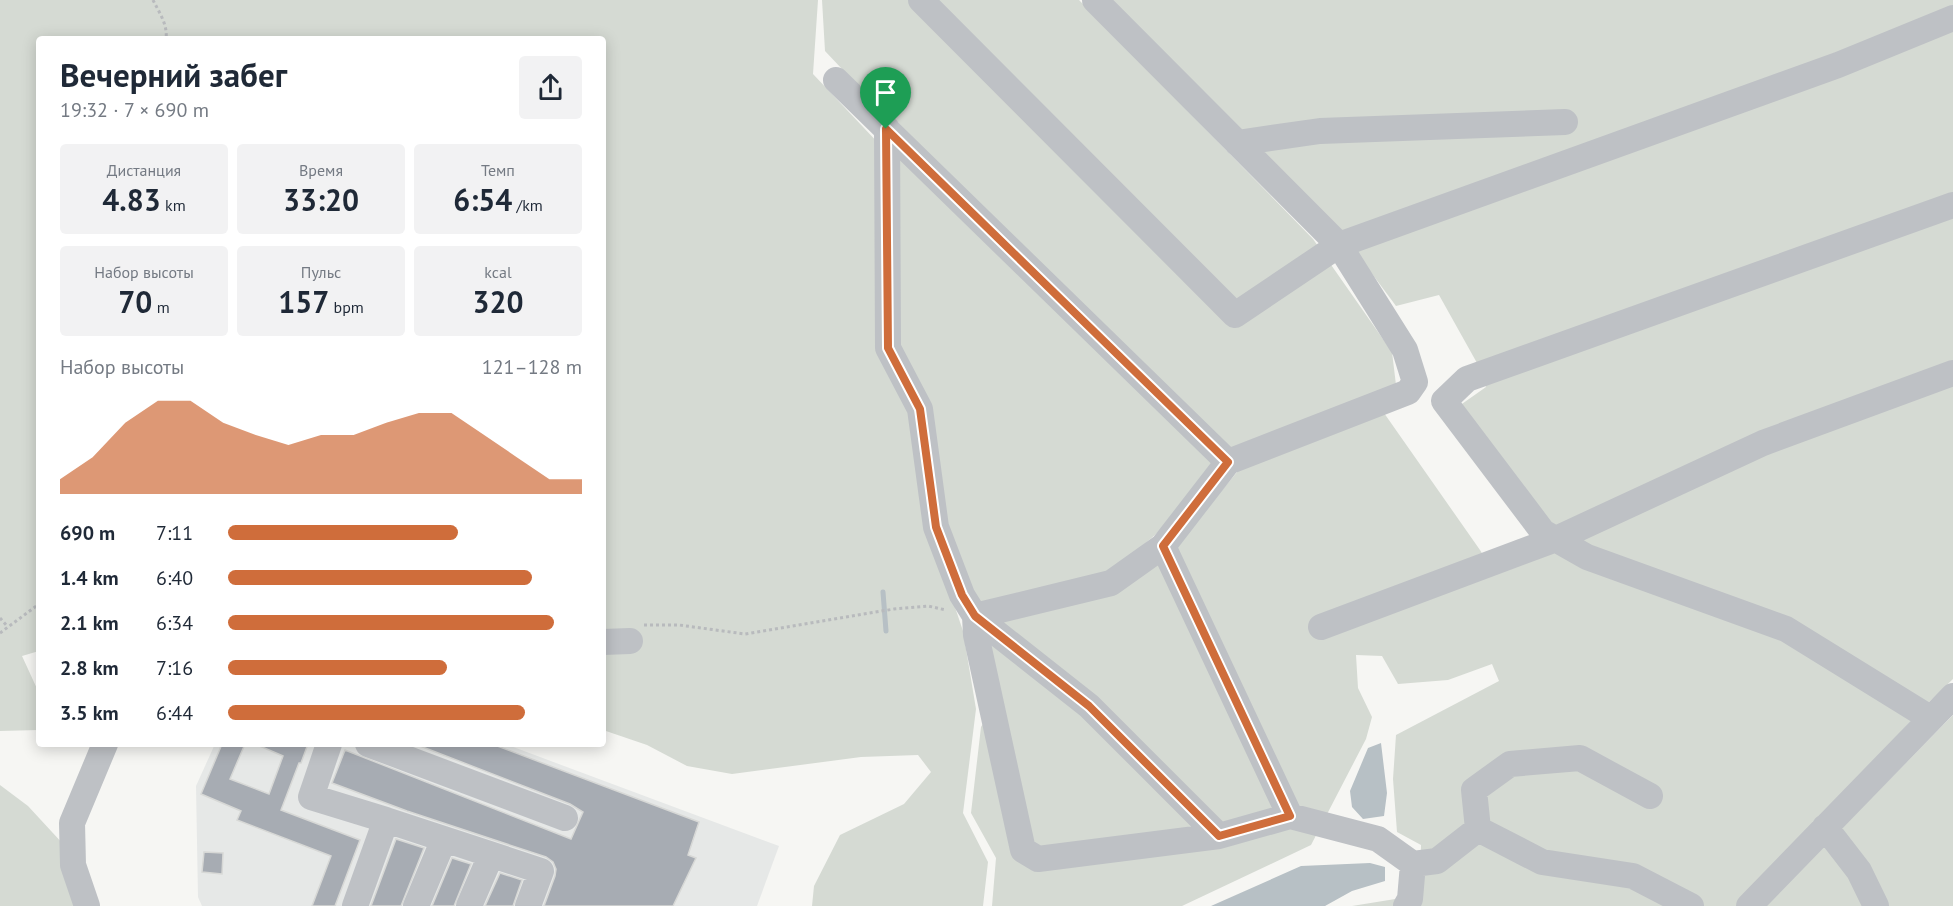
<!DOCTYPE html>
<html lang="ru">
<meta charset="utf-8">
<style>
body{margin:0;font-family:"PT Sans",sans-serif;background:#f2f2f3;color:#1f2937;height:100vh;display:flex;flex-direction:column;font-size:22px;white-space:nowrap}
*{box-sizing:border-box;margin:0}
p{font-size:20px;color:#747a83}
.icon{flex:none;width:33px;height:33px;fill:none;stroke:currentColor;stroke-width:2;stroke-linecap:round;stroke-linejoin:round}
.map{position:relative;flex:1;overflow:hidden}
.sheet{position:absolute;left:36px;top:36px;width:570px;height:711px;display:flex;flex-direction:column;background:#fff;border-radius:6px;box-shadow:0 3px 15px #0003}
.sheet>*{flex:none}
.pin{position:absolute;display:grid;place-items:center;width:51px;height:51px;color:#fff;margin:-62px -26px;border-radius:50% 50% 50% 0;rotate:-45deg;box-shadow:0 0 6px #0007}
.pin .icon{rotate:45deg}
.round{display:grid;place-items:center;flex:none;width:63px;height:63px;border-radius:6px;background:#f2f2f3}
.summary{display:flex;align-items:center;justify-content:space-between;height:102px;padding:0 24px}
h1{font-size:33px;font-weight:700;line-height:45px}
.figures{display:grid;grid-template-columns:repeat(3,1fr);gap:9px;height:102px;padding:6px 24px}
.figures div{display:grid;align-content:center;border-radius:6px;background:#f2f2f3;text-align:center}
.figures b{font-size:30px;font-weight:700}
.figures small{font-size:16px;font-weight:400}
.figures p{font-size:16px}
.chart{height:168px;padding:12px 24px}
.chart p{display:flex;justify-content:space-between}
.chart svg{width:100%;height:108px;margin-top:6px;fill:#cf6d3b;opacity:.7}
ul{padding:0 24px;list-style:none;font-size:20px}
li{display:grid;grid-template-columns:96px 72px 1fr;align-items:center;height:45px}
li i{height:15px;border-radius:8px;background:#cf6d3b}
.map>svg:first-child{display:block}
.built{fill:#e6e8e7}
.green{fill:#d5dad3}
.water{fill:#b7c0c5}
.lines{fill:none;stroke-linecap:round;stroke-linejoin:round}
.stream{stroke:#b7c0c5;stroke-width:5}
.building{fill:#a7acb3;stroke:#d7d8d6;stroke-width:1.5}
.path{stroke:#b8babd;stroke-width:3;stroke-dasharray:3 3;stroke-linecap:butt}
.minor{stroke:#bec1c5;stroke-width:26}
.route-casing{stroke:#fff;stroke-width:12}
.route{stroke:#cf6d3b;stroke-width:8}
</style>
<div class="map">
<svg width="1953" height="906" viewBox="0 0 1953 906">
<rect width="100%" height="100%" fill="#f6f6f3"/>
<path class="built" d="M 215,744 L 505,744 L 779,846 L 757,906 L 202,906 L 198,897 L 196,786 Z"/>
<path class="green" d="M 0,0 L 818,0 L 813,74 L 881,146 L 882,354 L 916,414 L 928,527 L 963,631 L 976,709 L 963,813 L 988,862 L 983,906 L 812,906 L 814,886 L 840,835 L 904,804 L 931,772 L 918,755 L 861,757 L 732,774 L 687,766 L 647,745 L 603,730 L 603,39 L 39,39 L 39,651 L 22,656 L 39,693 L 39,730 L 0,731 Z
M 822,0 L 1079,0 L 1313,239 L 1392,352 L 1396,385 L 1238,445 L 1155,535 L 1104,578 L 973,607 L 894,345 L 892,122 L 825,51 Z
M 1111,0 L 1953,0 L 1953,679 L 1928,703 L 1590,550 L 1549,526 L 1459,406 L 1486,387 L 1477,363 L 1439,295 L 1396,306 L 1344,236 Z
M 1384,413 L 1480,550 L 1492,570 L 1557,547 L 1788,642 L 1912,720 L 1737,906 L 1352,906 L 1420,895 L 1421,845 L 1397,832 L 1393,779 L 1396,735 L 1499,681 L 1492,664 L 1448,680 L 1398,684 L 1382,656 L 1356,655 L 1358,688 L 1372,717 L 1366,739 L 1311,845 L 1182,906 L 992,906 L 996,858 L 971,813 L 981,727 L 998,700 L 985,639 L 1003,619 L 1177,544 L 1243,465 Z
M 1953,715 L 1953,906 L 1765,906 Z
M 0,785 L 28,806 L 88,871 L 93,906 L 0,906 Z"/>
<path class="water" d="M 1381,743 L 1387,793 L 1384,816 L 1363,819 L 1352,807 L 1350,791 L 1368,748 Z
M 1370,863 L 1385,867 L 1385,881 L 1352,891 L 1325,906 L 1211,906 L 1301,866 Z"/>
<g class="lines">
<path class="stream" d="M 883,592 L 886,631"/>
</g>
<path class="building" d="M 222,744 L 245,744 L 230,779 L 269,794 L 283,756 L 255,744 L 308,744 L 301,763 L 299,763 L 281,810 L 360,840 L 335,906 L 312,906 L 331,856 L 237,820 L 241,811 L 201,794 Z
M 415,744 L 492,744 L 699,822 L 688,855 L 696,858 L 673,906 L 544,906 L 555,876 L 556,869 L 553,862 L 546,857 L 407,811 L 332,783 L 345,750 L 571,839 L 583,812 L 570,804 Z
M 396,839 L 424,848 L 401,906 L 371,906 Z
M 204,852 L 223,853 L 222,874 L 202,872 Z
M 452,858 L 471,864 L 454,906 L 432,906 Z
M 500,873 L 522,880 L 513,906 L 485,906 Z"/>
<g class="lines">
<path class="path" d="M 153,0 C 159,12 168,25 166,39
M 0,618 L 8,627
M 644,625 L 679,625 L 745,634 L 894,609 L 928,606 L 946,610
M 0,633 L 39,604"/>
<path class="minor" d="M 921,0 L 1235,315 L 1339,245 L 1838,65 L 1953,18
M 836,80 L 1228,462
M 887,129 L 888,348 L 920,409 L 936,527 L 962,595 L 975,616 L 1089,706 L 1219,836
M 1237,143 L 1320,131 L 1565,122
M 1163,546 L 1290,816
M 975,616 L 1111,583 L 1163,546 L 1228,462 L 1408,392 L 1415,382 L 1405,350 L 1339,245 L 1095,0
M 975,616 L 976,635 L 1023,850 L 1038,859 L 1219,836 L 1290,816 L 1378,839 L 1413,864 L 1437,861 L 1478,829 L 1542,862 L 1633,876 L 1691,906
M 1321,627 L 1556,539 L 1763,443 L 1953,373
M 603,642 L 630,641
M 1930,718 L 1786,629 L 1587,557 L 1543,532 L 1444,401 L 1467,379 L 1953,205
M 329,744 L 311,797 L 386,820
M 368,744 L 565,818
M 1825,827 L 1859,871 L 1876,906
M 1478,829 L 1474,790 L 1510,764 L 1580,758 L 1650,796
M 87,906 L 73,865 L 72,823 L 105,744
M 355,906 L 386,820 L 541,871 L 528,906
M 416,906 L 444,839
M 469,906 L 491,855
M 1406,906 L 1410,899 L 1413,864
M 1749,906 L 1953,696"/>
</g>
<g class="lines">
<g class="route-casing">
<path id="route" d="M 886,129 L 1228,462 L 1163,546 L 1290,816 L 1219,836 L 1089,706 L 975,616 L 962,595 L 936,527 L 920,409 L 888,348 Z"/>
</g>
<use href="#route" class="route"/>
</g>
</svg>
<div class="pin" style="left:886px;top:129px;background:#1e9e55"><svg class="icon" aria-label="arrive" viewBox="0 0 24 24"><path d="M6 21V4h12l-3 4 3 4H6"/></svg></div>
<section class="sheet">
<div class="summary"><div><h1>Вечерний забег</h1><p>19:32 · 7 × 690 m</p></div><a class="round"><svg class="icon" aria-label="share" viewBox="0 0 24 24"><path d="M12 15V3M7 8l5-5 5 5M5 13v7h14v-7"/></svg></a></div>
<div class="figures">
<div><p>Дистанция</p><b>4.83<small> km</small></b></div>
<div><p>Время</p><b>33:20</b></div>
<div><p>Темп</p><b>6:54<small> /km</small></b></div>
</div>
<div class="figures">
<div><p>Набор высоты</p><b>70<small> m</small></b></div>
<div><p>Пульс</p><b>157<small> bpm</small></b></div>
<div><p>kcal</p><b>320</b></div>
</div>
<div class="chart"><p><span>Набор высоты</span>121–128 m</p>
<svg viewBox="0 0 160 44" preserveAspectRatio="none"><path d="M0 44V38L10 29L20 15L30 6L40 6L50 15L60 20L70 24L80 20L90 20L100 15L110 11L120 11L130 20L140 29L150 38L160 38V44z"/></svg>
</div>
<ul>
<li><b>690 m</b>7:11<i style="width:65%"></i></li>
<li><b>1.4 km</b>6:40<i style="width:86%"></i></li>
<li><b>2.1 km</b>6:34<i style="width:92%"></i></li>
<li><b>2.8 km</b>7:16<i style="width:62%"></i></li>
<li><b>3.5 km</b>6:44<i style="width:84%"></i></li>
</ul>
</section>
</div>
